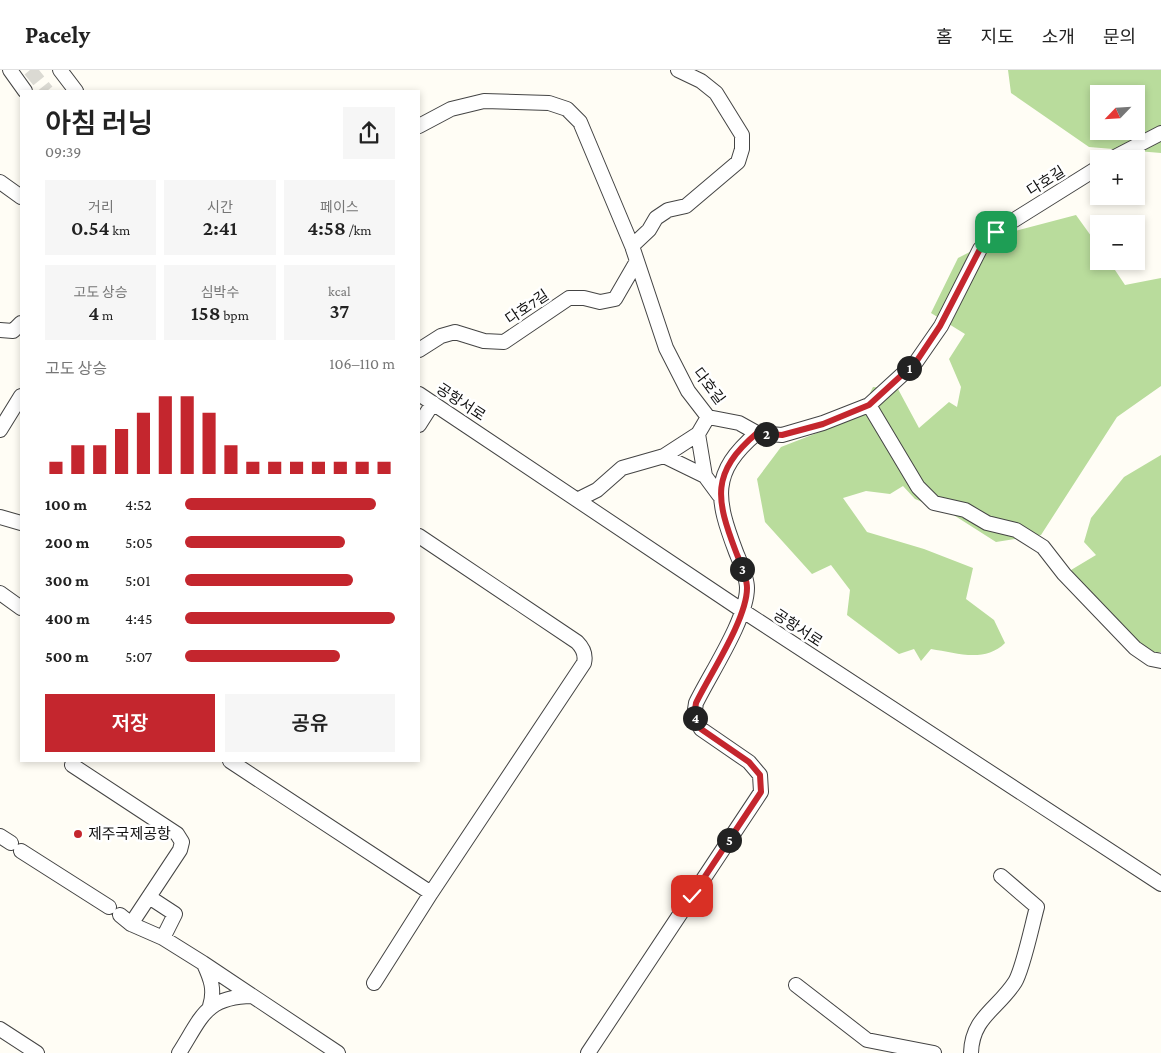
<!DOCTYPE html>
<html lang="ko">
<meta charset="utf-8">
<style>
body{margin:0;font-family:"Crimson Pro","Noto Sans KR",serif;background:#f6f6f6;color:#222;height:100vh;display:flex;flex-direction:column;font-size:19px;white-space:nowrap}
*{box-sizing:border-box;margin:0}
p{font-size:16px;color:#767676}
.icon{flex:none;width:28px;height:28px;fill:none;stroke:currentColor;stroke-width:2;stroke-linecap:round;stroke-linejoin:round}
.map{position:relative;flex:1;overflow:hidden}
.sheet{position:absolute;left:20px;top:20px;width:400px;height:672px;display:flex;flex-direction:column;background:#fff;border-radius:0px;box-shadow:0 2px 8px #0003}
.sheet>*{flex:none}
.needle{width:32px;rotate:245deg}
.controls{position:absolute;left:1090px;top:15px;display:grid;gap:10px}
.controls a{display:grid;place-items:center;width:55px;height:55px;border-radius:0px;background:#fff;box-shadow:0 2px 8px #0003;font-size:25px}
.pin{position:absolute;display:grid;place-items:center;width:42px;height:42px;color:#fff;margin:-21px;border-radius:10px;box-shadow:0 2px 8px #0006}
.km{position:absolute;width:25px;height:25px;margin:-12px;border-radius:50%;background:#222;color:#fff;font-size:14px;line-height:25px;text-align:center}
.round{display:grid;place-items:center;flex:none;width:52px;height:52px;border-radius:0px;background:#f6f6f6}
.summary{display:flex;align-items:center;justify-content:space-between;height:85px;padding:0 25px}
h1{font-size:28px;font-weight:600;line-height:38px}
.figures{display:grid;grid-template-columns:repeat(3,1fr);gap:8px;height:85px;padding:5px 25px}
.figures div{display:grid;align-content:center;border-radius:0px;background:#f6f6f6;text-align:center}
.figures b{font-size:21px;font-weight:600}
.figures small{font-size:14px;font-weight:400}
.figures p{font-size:14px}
.chart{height:140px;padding:10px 25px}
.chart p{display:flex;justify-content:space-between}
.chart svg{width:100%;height:90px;margin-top:5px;stroke:#c4262e;stroke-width:6}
.button{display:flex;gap:10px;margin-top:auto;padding:10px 25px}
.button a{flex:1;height:58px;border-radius:0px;background:#c4262e;color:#fff;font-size:20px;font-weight:600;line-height:58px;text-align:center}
.button a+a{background:#f6f6f6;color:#222}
ul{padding:0 25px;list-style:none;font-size:16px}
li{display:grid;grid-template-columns:80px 60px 1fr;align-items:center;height:38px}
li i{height:12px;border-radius:6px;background:#c4262e}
header{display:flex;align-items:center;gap:30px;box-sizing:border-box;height:70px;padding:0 25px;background:#fff;border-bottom:1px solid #e0e0e0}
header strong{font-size:24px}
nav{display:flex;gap:28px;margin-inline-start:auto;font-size:18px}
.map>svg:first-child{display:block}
.forest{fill:#b9dc9c;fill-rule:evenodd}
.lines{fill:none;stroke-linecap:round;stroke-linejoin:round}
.minor-tunnel{stroke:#dbdad3;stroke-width:14;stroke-dasharray:14 7;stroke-linecap:butt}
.minor-casing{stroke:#444;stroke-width:16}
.minor{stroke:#fff;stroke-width:14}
.route-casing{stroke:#fff;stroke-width:10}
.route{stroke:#c4262e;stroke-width:6}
.poi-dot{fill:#c4262e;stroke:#fff;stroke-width:2}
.labels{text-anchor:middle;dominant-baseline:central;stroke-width:5;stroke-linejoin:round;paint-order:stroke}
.street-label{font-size:15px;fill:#111;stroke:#fff}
.poi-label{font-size:15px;fill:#111;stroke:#fff;text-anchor:start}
</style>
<header>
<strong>Pacely</strong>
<nav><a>홈</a><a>지도</a><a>소개</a><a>문의</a></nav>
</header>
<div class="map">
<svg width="1161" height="983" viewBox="0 0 1161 983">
<rect width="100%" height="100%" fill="#fffdf5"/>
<path class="forest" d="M 1008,0 L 1161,0 L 1161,83 L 1089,77 L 1011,23 ZM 1099,24 L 1136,24 L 1136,61 L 1099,61 Z
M 1076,145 L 1099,177 L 1099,191 L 1109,191 L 1125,215 L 1161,208 L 1161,316 L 1117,347 L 1041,465 L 996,472 L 952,444 L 915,429 L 903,416 L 890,424 L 866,421 L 843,428 L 867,462 L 924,479 L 973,498 L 966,529 L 994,550 L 1005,573 C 985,593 957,583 931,579 L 921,591 L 914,579 L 899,584 L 847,545 L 850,520 L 831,495 L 812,504 L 765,452 L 757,409 L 781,377 L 858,347 L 873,317 L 898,319 L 919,358 L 949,332 L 957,337 L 961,317 L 949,289 L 965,264 L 931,243 L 958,188 L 1007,163 Z
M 1161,385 L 1161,582 L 1146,585 L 1071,500 L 1096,485 L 1084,472 L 1091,448 L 1124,407 Z"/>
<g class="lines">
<path class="minor-tunnel" d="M 30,0 L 47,21"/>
<g class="minor-casing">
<path id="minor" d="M 10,0 L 25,21
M 60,0 L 76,21
M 419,56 L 451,39 L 484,31 L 549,33 L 567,39 L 580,52 L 632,176 L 666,278 L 688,321 L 708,347 L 739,353 L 757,363 L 782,365 L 823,353 L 869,335 L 916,292 L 941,256 L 980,179 L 995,162 L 1099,97
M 1111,89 L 1161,63
M 0,112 L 21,127
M 632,176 L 649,160 L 656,148 L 668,140 L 686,136 L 738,92 L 742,79 L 742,65 L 716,23 L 701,11 L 678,0
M 0,260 L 13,261 L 21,253
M 419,280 L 441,266 L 455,262 L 484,271 L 504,272 L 569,228 L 584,228 L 600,232 L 615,229 L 637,191
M 419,324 L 743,541 L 1161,814
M 869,335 L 918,417 L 934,433 L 965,440 L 987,453 L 1016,460 L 1043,477 L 1064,504 L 1135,578 L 1151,589 L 1161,591
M 419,355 L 433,333
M 0,360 L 21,326
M 698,364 L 705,406
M 664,386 L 705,406 L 719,425
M 579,429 L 597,420 L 622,398 L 664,386 L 698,364 L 708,347
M 0,447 L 21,453
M 0,523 L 21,538
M 230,691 L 431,823 L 584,593 C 586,585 583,578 577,572 L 419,466
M 72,695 L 177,764 L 182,772 L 180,780 L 131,854
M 0,766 L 11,773
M 21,781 L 109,837
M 149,827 L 175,844 L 163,868
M 120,845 L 131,854 L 163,868 L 203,893 L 338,983
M 204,894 C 211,909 215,920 210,936
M 374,913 L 431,823
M 796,915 L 867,970 L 934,983
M 0,959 L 37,983
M 179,983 C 202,947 205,927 252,926
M 588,983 L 761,722 L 760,705 L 749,692 L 701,659 L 694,646 L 696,633 C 710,604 747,549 747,518 C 747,507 740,492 736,482 C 716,429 710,403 757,363
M 971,983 C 972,947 998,939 1015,912 C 1023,899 1032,855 1037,837 L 1001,806"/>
</g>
<use href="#minor" class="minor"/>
</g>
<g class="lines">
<g class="route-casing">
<path id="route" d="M 692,826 L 761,722 L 760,705 L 749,692 L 701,659 L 694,646 L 696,633 C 710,604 747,549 747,518 C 747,507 740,492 736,482 C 716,429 710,403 757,363 L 782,365 L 823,354 L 869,335 L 916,292 L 940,256 L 980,179 L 996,162"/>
</g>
<use href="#route" class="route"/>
</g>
<circle class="poi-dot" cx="78" cy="764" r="5"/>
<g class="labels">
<g class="street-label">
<text transform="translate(1046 111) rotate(-32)">다호길</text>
<text transform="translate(527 237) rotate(-34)">다호7길</text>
<text transform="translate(709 316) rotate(53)">다호길</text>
<text transform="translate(461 332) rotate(33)">공항서로</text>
<text transform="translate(798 558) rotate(33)">공항서로</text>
</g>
<g class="poi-label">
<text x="88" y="764">제주국제공항</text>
</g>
</g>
</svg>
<div class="controls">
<a><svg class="needle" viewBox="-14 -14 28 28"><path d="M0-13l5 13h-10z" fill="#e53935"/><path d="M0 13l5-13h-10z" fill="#767676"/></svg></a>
<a>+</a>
<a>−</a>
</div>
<div class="pin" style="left:996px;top:162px;background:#1e9e55"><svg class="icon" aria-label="arrive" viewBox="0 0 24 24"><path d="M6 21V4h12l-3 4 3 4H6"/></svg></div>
<div class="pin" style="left:692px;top:826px;background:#d93025"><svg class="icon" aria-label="check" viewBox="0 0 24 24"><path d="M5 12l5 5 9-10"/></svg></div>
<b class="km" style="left:909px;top:298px">1</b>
<b class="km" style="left:766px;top:364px">2</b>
<b class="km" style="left:742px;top:499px">3</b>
<b class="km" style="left:695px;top:648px">4</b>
<b class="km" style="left:729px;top:770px">5</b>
<section class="sheet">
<div class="summary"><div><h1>아침 러닝</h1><p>09:39</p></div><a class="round"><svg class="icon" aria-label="share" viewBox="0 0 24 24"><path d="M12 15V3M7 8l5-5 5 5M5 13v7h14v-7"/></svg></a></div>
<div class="figures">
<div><p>거리</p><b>0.54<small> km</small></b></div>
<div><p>시간</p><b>2:41</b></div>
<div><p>페이스</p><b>4:58<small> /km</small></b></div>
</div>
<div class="figures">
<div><p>고도 상승</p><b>4<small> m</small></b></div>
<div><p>심박수</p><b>158<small> bpm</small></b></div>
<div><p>kcal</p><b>37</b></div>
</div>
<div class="chart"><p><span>고도 상승</span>106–110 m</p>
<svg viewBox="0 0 160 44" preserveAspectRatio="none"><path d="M5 44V38M15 44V30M25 44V30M35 44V22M45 44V14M55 44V6M65 44V6M75 44V14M85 44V30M95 44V38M105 44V38M115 44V38M125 44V38M135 44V38M145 44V38M155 44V38"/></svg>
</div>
<ul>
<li><b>100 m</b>4:52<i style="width:91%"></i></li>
<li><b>200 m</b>5:05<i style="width:76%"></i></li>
<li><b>300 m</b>5:01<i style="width:80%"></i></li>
<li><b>400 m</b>4:45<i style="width:100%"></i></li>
<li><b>500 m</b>5:07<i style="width:74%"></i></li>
</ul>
<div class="button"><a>저장</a><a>공유</a></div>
</section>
</div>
